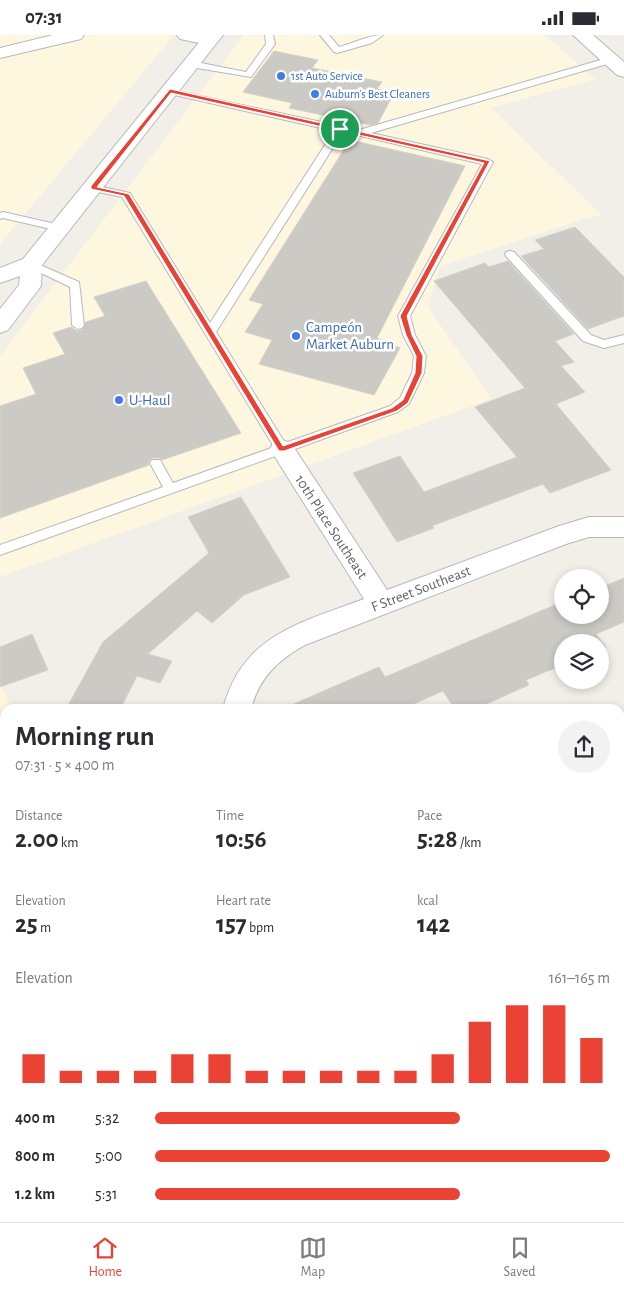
<!DOCTYPE html>
<meta charset="utf-8">
<style>
body{margin:0;font-family:"Alegreya Sans",sans-serif;background:#f2f2f3;color:#2b2b33;height:100vh;display:flex;flex-direction:column;font-size:19px;white-space:nowrap}
*{box-sizing:border-box;margin:0}
p{font-size:16px;color:#7c7c81}
.icon{flex:none;width:28px;height:28px;fill:none;stroke:currentColor;stroke-width:2;stroke-linecap:round;stroke-linejoin:round}
.map{position:relative;flex:1;overflow:hidden}
.details{position:absolute;left:0px;top:669px;width:625px;height:519px;display:flex;flex-direction:column;background:#fff;border-radius:15px 15px 0 0;box-shadow:0 2px 8px #0003}
.details>*{flex:none}
.buttons{position:absolute;left:554px;top:534px;display:grid;gap:10px}
.buttons a{display:grid;place-items:center;width:55px;height:55px;border-radius:50%;background:#fff;box-shadow:0 2px 8px #0003;font-size:25px}
.pin{position:absolute;display:grid;place-items:center;width:42px;height:42px;color:#fff;margin:-21px;border:2px solid #fff;border-radius:50%;box-shadow:0 1px 5px #0007}
.round{display:grid;place-items:center;flex:none;width:52px;height:52px;border-radius:26px;background:#f2f2f3}
.head{display:flex;align-items:center;justify-content:space-between;height:85px;padding:0 15px}
h1{font-size:28px;font-weight:700;line-height:38px}
.stats{display:grid;grid-template-columns:repeat(3,1fr);gap:8px;height:85px;padding:5px 15px}
.stats div{display:grid;align-content:center}
.stats b{font-size:25px;font-weight:700}
.stats small{font-size:14px;font-weight:400}
.stats p{font-size:14px}
.chart{height:140px;padding:10px 15px}
.chart p{display:flex;justify-content:space-between}
.chart svg{width:100%;height:90px;margin-top:5px;stroke:#ea4335;stroke-width:6}
ul{padding:0 15px;list-style:none;font-size:16px}
li{display:grid;grid-template-columns:80px 60px 1fr;align-items:center;height:38px}
li i{height:12px;border-radius:6px;background:#ea4335}
.status{display:flex;justify-content:space-between;align-items:center;height:35px;padding:0 25px;background:#fff;direction:ltr}
.status svg{height:14px;fill:currentColor}
.tab-bar{display:flex;justify-content:space-around;align-items:center;height:70px;border-top:1px solid #e1e1e2;background:#fff;font-size:14px;color:#7c7c81}
.tab-bar a{display:grid;justify-items:center;gap:2px}
.tab-bar .on{color:#ea4335}
.map>svg:first-child{display:block}
.commercial{fill:#fef7e0}
.building{fill:#cccac5;stroke:#d6d1c6}
.lines{fill:none;stroke-linecap:round;stroke-linejoin:round}
.service-casing{stroke:#b5b8bc;stroke-width:2}
.minor-casing{stroke:#b5b8bc;stroke-width:2}
.tertiary-casing{stroke:#b5b8bc;stroke-width:2}
.secondary-casing{stroke:#b6babf;stroke-width:2}
.service{fill:#fff;fill-rule:evenodd}
.minor{fill:#fff;fill-rule:evenodd}
.tertiary{fill:#fff;fill-rule:evenodd}
.secondary{fill:#fff;fill-rule:evenodd}
.route{fill:#ea4335;stroke:#fff;fill-rule:evenodd}
.shop-dot{fill:#3f7fe0;stroke:#fff;stroke-width:2}
.labels{text-anchor:middle;dominant-baseline:central;stroke-width:5;stroke-linejoin:round;paint-order:stroke}
.far-shop-label{font-size:12px;fill:#366cbe;stroke:#fff;text-anchor:start}
.shop-label{font-size:15px;fill:#366cbe;stroke:#fff;text-anchor:start}
.street-label{font-size:15px;fill:#5f6368;stroke:#fff}
</style>
<div class="status"><b>07:31</b><svg viewBox="0 0 49 12"><path d="M0 12V9h3v3zM5 12V6h3v6zM10 12V3h3v9zM15 12V0h3v12zM26 1h20v11H26zM47 4h2v5h-2z"/></svg></div>
<div class="map">
<svg width="624" height="1187" viewBox="0 0 624 1187">
<rect width="100%" height="100%" fill="#f1efe8"/>
<path class="commercial" d="M 0,0 L 174,0 L 0,209 Z
M 244,0 L 545,0 L 595,44 L 491,73 L 601,180 L 587,183 L 440,231 L 428,272 L 491,364 L 0,542 L 0,321 Z
M 0,645 L 11,674 L 5,674 L 5,891 L 0,893 Z"/>
<path class="building" d="M 274,16 L 318,25 L 312,33 L 382,47 L 377,54 L 394,58 L 378,88 L 370,90 L 289,73 L 292,68 L 243,57 Z
M 350,105 L 465,131 L 377,303 L 400,313 L 374,360 L 259,329 L 272,305 L 245,297 L 263,269 L 249,265 Z
M 575,192 L 624,242 L 624,281 L 588,294 L 521,221 L 544,214 L 535,205 Z
M 508,226 L 574,299 L 555,306 L 574,327 L 561,331 L 585,357 L 556,369 L 611,435 L 550,458 L 543,449 L 432,491 L 434,493 L 397,507 L 353,438 L 400,421 L 424,457 L 517,422 L 475,372 L 525,353 L 434,246 L 485,228 L 489,232 Z
M 146,246 L 241,398 L 162,425 L 160,423 L 152,423 L 148,427 L 149,430 L 0,483 L 0,371 L 36,359 L 23,333 L 65,319 L 53,298 L 71,292 L 77,296 L 82,295 L 86,287 L 105,281 L 94,262 Z
M 241,462 L 290,542 L 244,560 L 212,588 L 197,576 L 148,619 L 172,626 L 160,648 L 137,641 L 120,674 L 66,674 L 103,607 L 209,518 L 188,482 Z
M 624,543 L 624,587 L 596,599 L 606,612 L 600,614 L 600,608 L 562,608 L 562,630 L 526,645 L 529,650 L 475,674 L 455,674 L 443,656 L 402,674 L 282,674 L 379,632 L 385,642 L 562,567 L 562,580 L 600,580 L 600,553 Z
M 32,599 L 48,635 L 0,652 L 0,612 Z"/>
<g class="lines">
<g class="service-casing">
<path id="service" d="M 265,0 L 273,0 L 275,9 L 251,42 L 191,32 L 186,29 L 191,26 L 246,37 L 266,9 Z
M 320,0 L 329,0 L 339,12 C 354,8 369,0 383,0 L 372,8 L 337,18 L 334,17 Z
M 611,22 L 616,25 L 614,27 L 371,98 L 488,124 L 493,127 L 410,281 L 415,300 L 426,321 L 424,338 L 409,369 L 398,377 L 0,520 L 0,510 L 163,452 L 150,428 L 152,425 L 160,425 L 173,448 L 274,412 L 122,162 L 89,155 L 88,153 L 93,150 L 130,158 L 210,288 L 334,96 L 170,59 L 165,56 L 167,54 L 359,95 ZM 343,97 L 482,129 L 398,281 L 403,300 L 414,321 L 412,338 L 400,363 L 390,371 L 285,408 L 216,297 Z
M 3,177 L 60,190 L 65,193 L 60,196 L 3,183 L 0,184 L 0,178 Z
M 510,216 L 514,217 L 591,300 L 604,305 L 624,300 L 624,308 L 604,313 L 583,306 L 506,221 L 505,219 L 506,217 Z
M 31,226 L 79,247 L 84,290 L 82,293 L 78,294 L 72,290 L 70,252 L 27,231 L 26,229 L 27,227 Z
M 0,805 L 5,807 L 5,832 L 0,830 Z"/>
</g>
<g class="minor-casing">
<path id="minor" d="M 53,0 L 84,0 L 81,4 L 0,23 L 0,13 Z
M 177,0 L 210,0 L 215,1 L 218,5 L 215,9 L 209,10 L 180,4 Z
M 282,405 L 291,408 L 387,555 L 559,491 L 589,482 L 624,482 L 624,502 L 589,502 L 566,509 L 305,610 C 278,625 259,643 251,674 L 223,674 C 242,600 300,588 364,564 L 270,414 L 273,408 Z
M 624,876 L 624,909 L 620,911 L 620,878 Z
M 35,1182 L 78,1182 L 76,1187 L 33,1187 Z"/>
</g>
<g class="tertiary-casing">
<path id="tertiary" d="M 573,0 L 593,0 L 624,27 L 624,42 L 617,40 Z"/>
</g>
<g class="secondary-casing">
<path id="secondary" d="M 205,0 L 223,0 L 42,230 L 41,251 L 8,295 L 0,298 L 0,274 L 19,250 L 20,241 L 0,248 L 0,233 L 23,224 Z"/>
</g>
<use href="#service" class="service"/>
<use href="#minor" class="minor"/>
<use href="#tertiary" class="tertiary"/>
<use href="#secondary" class="secondary"/>
</g>
<path class="route" d="M 170,54 L 490,126 L 407,281 L 412,300 L 423,321 L 422,338 L 408,368 L 397,376 L 284,416 L 279,416 L 124,161 L 91,154 L 91,151 ZM 171,58 L 484,128 L 400,281 L 406,300 L 416,321 L 415,338 L 403,365 L 392,373 L 283,411 L 129,159 L 97,152 Z"/>
<g class="shop-dot">
<circle cx="281" cy="41" r="5"/>
<circle cx="315" cy="59" r="5"/>
<circle cx="296" cy="301" r="5"/>
<circle cx="119" cy="365" r="5"/>
</g>
<g class="labels">
<g class="far-shop-label">
<text x="291" y="41">1st Auto Service</text>
<text x="325" y="59">Auburn's Best Cleaners</text>
</g>
<g class="shop-label">
<text x="306" y="292">Campeón<tspan x="306" dy="17">Market Auburn</tspan></text>
<text x="129" y="365">U-Haul</text>
</g>
<g class="street-label">
<text transform="translate(331 492) rotate(57)">10th Place Southeast</text>
<text transform="translate(421 554) rotate(-21)">F Street Southeast</text>
</g>
</g>
</svg>
<div class="buttons">
<a><svg class="icon" aria-label="locate" viewBox="0 0 24 24"><circle cx="12" cy="12" r="6"/><path d="M12 2v4M12 18v4M2 12h4M18 12h4"/></svg></a>
<a><svg class="icon" aria-label="layers" viewBox="0 0 24 24"><path d="M12 4l9 5-9 5-9-5zM3 14l9 5 9-5"/></svg></a>
</div>
<div class="pin" style="left:340px;top:94px;background:#1e9e55"><svg class="icon" aria-label="arrive" viewBox="0 0 24 24"><path d="M6 21V4h12l-3 4 3 4H6"/></svg></div>
<section class="details">
<div class="head"><div><h1>Morning run</h1><p>07:31 · 5 × 400 m</p></div><a class="round"><svg class="icon" aria-label="share" viewBox="0 0 24 24"><path d="M12 15V3M7 8l5-5 5 5M5 13v7h14v-7"/></svg></a></div>
<div class="stats">
<div><p>Distance</p><b>2.00<small> km</small></b></div>
<div><p>Time</p><b>10:56</b></div>
<div><p>Pace</p><b>5:28<small> /km</small></b></div>
</div>
<div class="stats">
<div><p>Elevation</p><b>25<small> m</small></b></div>
<div><p>Heart rate</p><b>157<small> bpm</small></b></div>
<div><p>kcal</p><b>142</b></div>
</div>
<div class="chart"><p><span>Elevation</span>161–165 m</p>
<svg viewBox="0 0 160 44" preserveAspectRatio="none"><path d="M5 44V30M15 44V38M25 44V38M35 44V38M45 44V30M55 44V30M65 44V38M75 44V38M85 44V38M95 44V38M105 44V38M115 44V30M125 44V14M135 44V6M145 44V6M155 44V22"/></svg>
</div>
<ul>
<li><b>400 m</b>5:32<i style="width:67%"></i></li>
<li><b>800 m</b>5:00<i style="width:100%"></i></li>
<li><b>1.2 km</b>5:31<i style="width:67%"></i></li>
</ul>
</section>
</div>
<nav class="tab-bar">
<a class="on"><svg class="icon" aria-label="home" viewBox="0 0 24 24"><path d="M3 11l9-7 9 7M6 9v11h12V9"/></svg>Home</a>
<a><svg class="icon" aria-label="map" viewBox="0 0 24 24"><path d="M3 6l6-2 6 2 6-2v14l-6 2-6-2-6 2zM9 4v14M15 6v14"/></svg>Map</a>
<a><svg class="icon" aria-label="saved" viewBox="0 0 24 24"><path d="M7 4h10v16l-5-4-5 4z"/></svg>Saved</a>
</nav>
